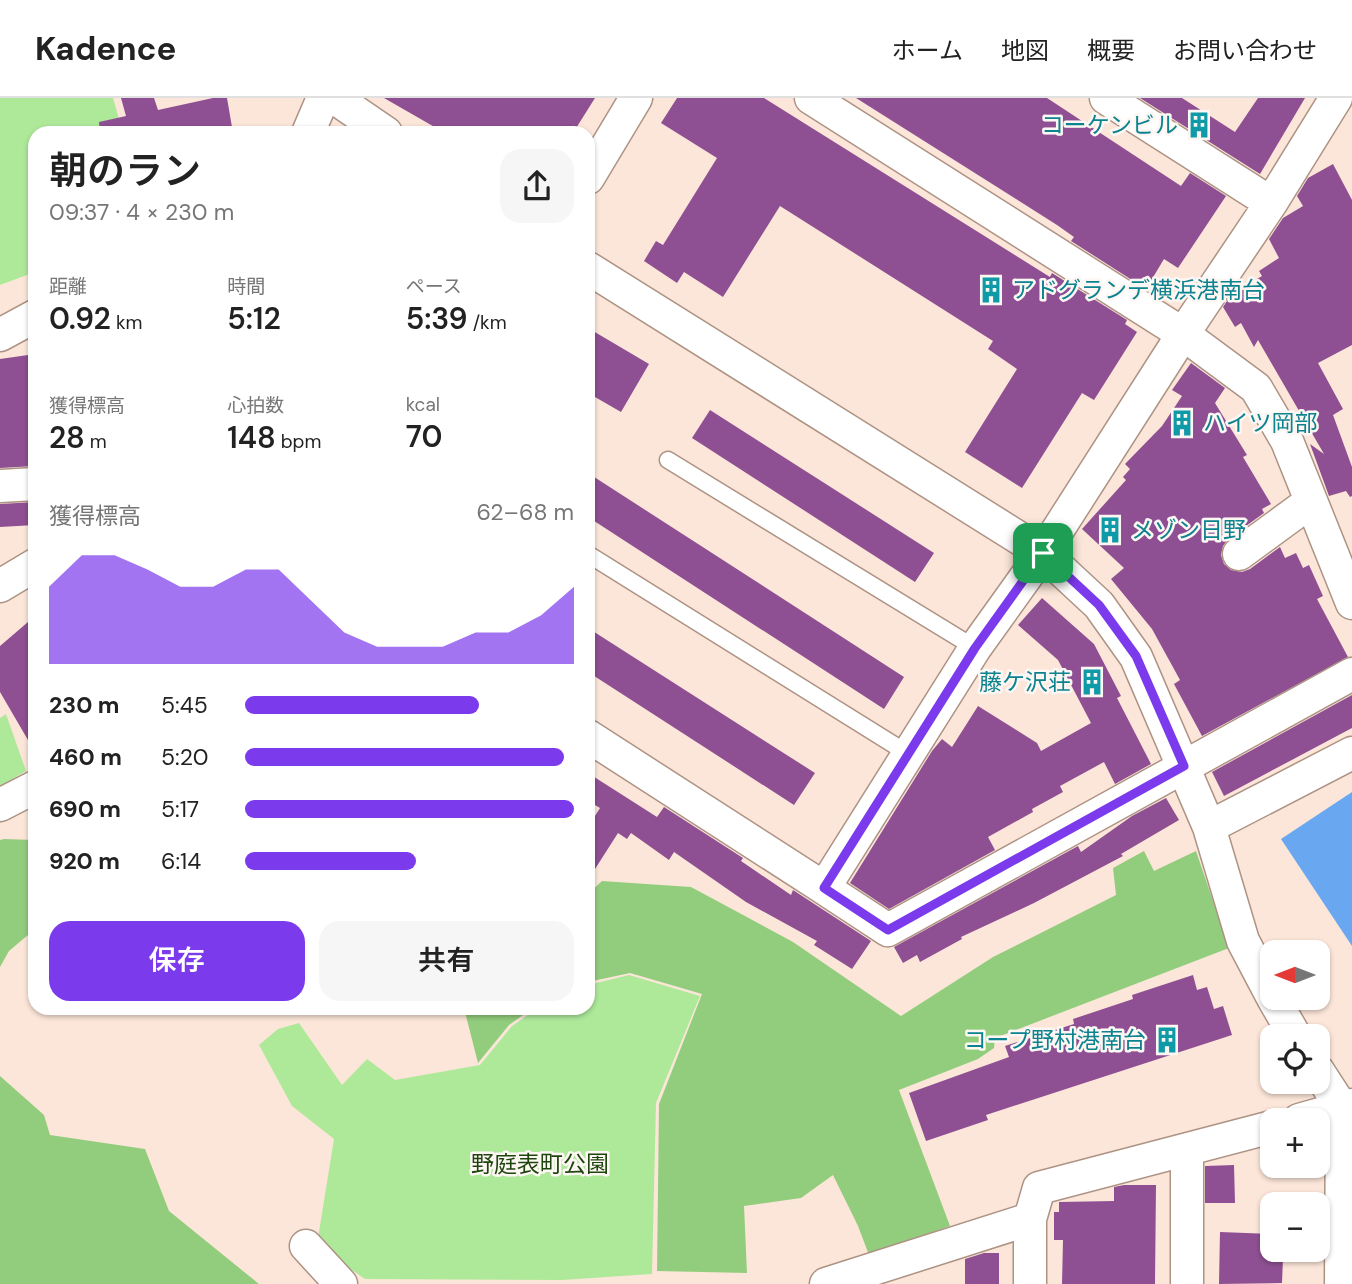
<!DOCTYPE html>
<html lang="ja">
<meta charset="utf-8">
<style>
body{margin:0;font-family:"DM Sans","Noto Sans JP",sans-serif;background:#f6f6f6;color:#222;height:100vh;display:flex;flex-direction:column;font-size:26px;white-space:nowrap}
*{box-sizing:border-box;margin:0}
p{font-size:23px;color:#767676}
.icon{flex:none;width:38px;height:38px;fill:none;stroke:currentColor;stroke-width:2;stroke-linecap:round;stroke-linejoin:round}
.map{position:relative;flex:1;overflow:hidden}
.side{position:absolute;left:28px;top:28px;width:567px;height:889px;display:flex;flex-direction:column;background:#fff;border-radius:21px;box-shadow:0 2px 5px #0004}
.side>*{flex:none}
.needle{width:46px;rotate:270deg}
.fabs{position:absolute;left:1260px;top:842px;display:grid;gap:14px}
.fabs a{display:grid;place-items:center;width:70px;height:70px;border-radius:14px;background:#fff;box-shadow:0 2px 5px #0004;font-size:35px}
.pin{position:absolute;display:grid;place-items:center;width:60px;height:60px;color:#fff;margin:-30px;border-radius:14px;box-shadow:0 4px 10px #0006}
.round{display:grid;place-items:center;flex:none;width:74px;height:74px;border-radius:21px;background:#f6f6f6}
.overview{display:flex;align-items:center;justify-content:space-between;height:119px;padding:0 21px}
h1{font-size:38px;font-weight:600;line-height:52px}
.stats{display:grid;grid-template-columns:repeat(3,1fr);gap:10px;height:119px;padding:7px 21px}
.stats div{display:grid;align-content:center}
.stats b{font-size:30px;font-weight:600}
.stats small{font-size:19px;font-weight:400}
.stats p{font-size:19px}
.chart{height:196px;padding:14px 21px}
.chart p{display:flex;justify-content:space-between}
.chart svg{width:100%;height:126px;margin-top:7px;fill:#7c3aed;opacity:.7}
.button{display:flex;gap:14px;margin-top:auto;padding:14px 21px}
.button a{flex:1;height:80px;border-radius:21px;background:#7c3aed;color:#fff;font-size:28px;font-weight:600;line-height:80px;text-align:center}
.button a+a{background:#f6f6f6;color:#222}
ul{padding:0 21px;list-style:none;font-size:23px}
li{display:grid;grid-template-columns:112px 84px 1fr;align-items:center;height:52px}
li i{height:18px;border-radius:9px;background:#7c3aed}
header{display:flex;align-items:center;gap:42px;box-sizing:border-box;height:98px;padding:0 35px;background:#fff;border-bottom:2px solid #e0e0e0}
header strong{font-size:33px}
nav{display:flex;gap:38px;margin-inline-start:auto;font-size:24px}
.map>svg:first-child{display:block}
.green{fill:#aee99a}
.forest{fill:#92cd7d}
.water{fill:#69a7f0}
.building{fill:#8f5093}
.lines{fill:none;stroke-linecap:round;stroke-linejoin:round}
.service-casing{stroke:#ad9384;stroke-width:19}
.minor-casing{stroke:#ad9384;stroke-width:35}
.service{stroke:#fff;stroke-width:16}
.minor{stroke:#fff;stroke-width:32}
.route-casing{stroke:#fff;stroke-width:14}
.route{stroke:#7c3aed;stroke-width:9}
.labels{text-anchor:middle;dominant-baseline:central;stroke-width:5;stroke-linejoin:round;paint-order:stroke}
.culture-label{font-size:23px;fill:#0d838f;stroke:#fdf7f4;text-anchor:end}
.park-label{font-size:23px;fill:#1f450f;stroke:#fdf7f4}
</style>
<header>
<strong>Kadence</strong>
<nav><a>ホーム</a><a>地図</a><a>概要</a><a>お問い合わせ</a></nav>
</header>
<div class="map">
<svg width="1352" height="1186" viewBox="0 0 1352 1186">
<rect width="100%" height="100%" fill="#fce6d9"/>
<path class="green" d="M 0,0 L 113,0 L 123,35 L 35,35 L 35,174 L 0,187 Z
M 6,616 L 26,673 L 0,688 L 0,620 Z
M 629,877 L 700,898 L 656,1005 L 652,1176 L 562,1182 L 365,1181 L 346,1168 L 318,1140 L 334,1041 L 292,1008 L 259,947 L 278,931 L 299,925 L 342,987 L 367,961 L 395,982 L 480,967 L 512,928 L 538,910 L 588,910 L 588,887 Z"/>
<path class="forest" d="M 4,741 L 35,742 L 35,831 L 9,853 L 0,869 L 0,742 Z
M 1144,753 L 1154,773 L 1196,753 L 1229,850 L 995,940 L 994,950 L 978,961 L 899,992 L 950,1128 L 869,1157 L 858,1128 L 833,1077 L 801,1100 L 744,1108 L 747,1175 L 657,1173 L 659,1006 L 702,896 L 630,875 L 588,884 L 588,796 L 602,783 L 691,789 L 793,844 L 901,918 L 993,859 L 1116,797 L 1113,770 Z
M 464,910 L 533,910 L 509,927 L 478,965 Z
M 0,978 L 44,1017 L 50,1037 L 145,1051 L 169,1113 L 259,1186 L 0,1186 Z"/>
<path class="water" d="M 1352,694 L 1352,848 L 1281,741 Z"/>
<path class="building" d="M 121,0 L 154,0 L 158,12 L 213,0 L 227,0 L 233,35 L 100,35 L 99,24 L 126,18 Z
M 384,0 L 595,0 L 573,35 L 445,35 Z
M 677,0 L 764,0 L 1050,179 L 1052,175 L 1127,222 L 1125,226 L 1137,234 L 1094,302 L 1082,295 L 1022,390 L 965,354 L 1017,271 L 988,251 L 993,243 L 780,108 L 723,199 L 684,174 L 677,185 L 644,163 L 656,143 L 663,147 L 717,60 L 661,25 Z
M 856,0 L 1047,0 L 1181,88 L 1190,75 L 1226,98 L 1178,170 L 1164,161 L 1146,191 L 1071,143 L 1074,139 L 1057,127 Z
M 1140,0 L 1182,0 L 1235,34 L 1258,0 L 1305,0 L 1260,76 Z
M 1333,66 L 1352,102 L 1352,247 L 1318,265 L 1343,311 L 1333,317 L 1352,369 L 1352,398 L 1350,399 L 1346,393 L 1329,398 L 1310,346 L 1324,356 L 1258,242 L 1254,249 L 1241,225 L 1235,229 L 1223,209 L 1231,197 L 1262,178 L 1259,173 L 1279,160 L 1269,141 L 1283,120 L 1303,108 L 1297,98 L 1308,80 Z
M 588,230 L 649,266 L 621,314 L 588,295 Z
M 35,256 L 35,368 L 0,370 L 0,261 Z
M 1191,265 L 1225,290 L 1215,305 L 1247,357 L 1243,359 L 1271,406 L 1262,411 L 1264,415 L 1228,441 L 1223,448 L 1221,457 L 1224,466 L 1231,472 L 1242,474 L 1250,471 L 1280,449 L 1285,460 L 1296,455 L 1303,470 L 1309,467 L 1323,498 L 1317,501 L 1348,559 L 1202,638 L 1174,586 L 1180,582 L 1152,531 L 1111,481 L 1124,470 L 1082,431 L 1126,382 L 1123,379 L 1130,371 L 1125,366 L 1162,328 L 1182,298 L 1172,292 Z
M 710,312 L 934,455 L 915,484 L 692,340 Z
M 588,375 L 904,579 L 884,611 L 588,419 Z
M 35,404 L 35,427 L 0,429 L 0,406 Z
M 1042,500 L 1094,546 L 1121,598 L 1117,600 L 1151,666 L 1115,686 L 1104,664 L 1060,688 L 1063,694 L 1032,711 L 1033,714 L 988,739 L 995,752 L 889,811 L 850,785 L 932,653 L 942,641 L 952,649 L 978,608 L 1037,645 L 1041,653 L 1091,625 L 1058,562 L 1018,527 Z
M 35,518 L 35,654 L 0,594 L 0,548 Z
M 588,530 L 815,675 L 794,707 L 588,574 Z
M 1352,597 L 1352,630 L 1224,698 L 1212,674 Z
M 588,675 L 657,719 L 664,709 L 743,760 L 741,763 L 791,797 L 793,792 L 871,843 L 852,871 L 814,847 L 817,843 L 746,804 L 674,754 L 669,762 L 631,735 L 627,741 L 618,735 L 588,782 L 588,729 L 600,710 L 588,703 Z
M 1166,700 L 1179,722 L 1121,756 L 1123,758 L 1034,805 L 961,839 L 962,841 L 920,864 L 917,857 L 903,865 L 894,849 L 1078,748 L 1081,754 L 1132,718 Z
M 1193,877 L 1197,892 L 1207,889 L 1214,911 L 1223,908 L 1232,937 L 986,1017 L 988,1022 L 926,1043 L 909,995 L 1009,959 L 1005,948 L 1074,926 L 1073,921 L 1133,901 L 1132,897 Z
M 1234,1067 L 1235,1105 L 1205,1105 L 1205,1068 Z
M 1124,1087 L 1156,1087 L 1155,1186 L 1062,1186 L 1063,1142 L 1054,1142 L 1054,1114 L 1059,1114 L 1059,1104 L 1114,1103 L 1114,1089 Z
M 1220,1134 L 1272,1136 L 1272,1152 L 1279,1152 L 1279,1159 L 1283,1160 L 1282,1185 L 1219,1186 Z
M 984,1155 L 999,1155 L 999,1186 L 965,1186 L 965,1161 Z"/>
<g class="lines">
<g class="service-casing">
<path id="service" d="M 668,362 L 975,550
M 591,458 L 907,655"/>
</g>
<g class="minor-casing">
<path id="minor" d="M 335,0 L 386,35
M 811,0 L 1183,236 L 1256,290 L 1287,343 L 1352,505
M 1106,0 L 1271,105
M 1336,0 L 1271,105 L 1183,236 L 1043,455 L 975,550 L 824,790 L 888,832 L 1352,576
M 308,35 L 323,0
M 588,80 L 636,0
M 588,170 L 1043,455 L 1099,507 L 1136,559 L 1209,729 L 1243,843 L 1272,898
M 0,237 L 35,218
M 0,388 L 35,386
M 1239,456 L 1310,404
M 0,488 L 35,467
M 588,638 L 824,790
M 0,707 L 35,689
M 1209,729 L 1352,655
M 1273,900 L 1295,938
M 1318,973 L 1342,1010 L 1341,1186
M 1299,1022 L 1352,1007
M 1187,1053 L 1187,1186
M 306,1148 L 341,1186
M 826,1186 L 1030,1121
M 1030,1186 L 1030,1121 L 1039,1090 L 1272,1029"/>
</g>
<use href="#service" class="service"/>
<use href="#minor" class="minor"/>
</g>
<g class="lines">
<g class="route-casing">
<path id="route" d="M 1043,455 L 1099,507 L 1136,558 L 1184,668 L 888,832 L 824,790 L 975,550 Z"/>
</g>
<use href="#route" class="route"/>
</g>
<defs>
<g id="building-bare" transform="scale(2.1)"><path d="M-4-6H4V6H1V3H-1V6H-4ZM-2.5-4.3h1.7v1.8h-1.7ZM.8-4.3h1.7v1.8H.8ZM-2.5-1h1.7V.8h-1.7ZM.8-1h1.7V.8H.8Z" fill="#0f9aa8" stroke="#fdf7f4" stroke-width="2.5" paint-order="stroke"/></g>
</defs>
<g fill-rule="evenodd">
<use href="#building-bare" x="1199" y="27"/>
<use href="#building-bare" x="991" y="192"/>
<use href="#building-bare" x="1182" y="325"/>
<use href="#building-bare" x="1110" y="432"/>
<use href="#building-bare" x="1092" y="584"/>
<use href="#building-bare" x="1167" y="942"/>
</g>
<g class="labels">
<g class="culture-label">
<text x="1178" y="27">コーケンビル</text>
<text x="1012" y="192" text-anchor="start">アドグランデ横浜港南台</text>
<text x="1203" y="325" text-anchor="start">ハイツ岡部</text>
<text x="1131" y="432" text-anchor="start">メゾン日野</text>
<text x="1071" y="584">藤ケ沢荘</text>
<text x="1146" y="942">コープ野村港南台</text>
</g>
<g class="park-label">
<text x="540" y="1066">野庭表町公園</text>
</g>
</g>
</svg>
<div class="fabs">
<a><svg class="needle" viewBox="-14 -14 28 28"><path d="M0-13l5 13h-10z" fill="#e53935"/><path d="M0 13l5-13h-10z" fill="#767676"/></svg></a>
<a><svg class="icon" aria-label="locate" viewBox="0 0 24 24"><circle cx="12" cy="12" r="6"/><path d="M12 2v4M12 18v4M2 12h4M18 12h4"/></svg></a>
<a>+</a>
<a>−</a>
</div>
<div class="pin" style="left:1043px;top:455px;background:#1e9e55"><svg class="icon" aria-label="arrive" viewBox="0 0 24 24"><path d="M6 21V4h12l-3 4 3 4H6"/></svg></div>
<section class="side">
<div class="overview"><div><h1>朝のラン</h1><p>09:37 · 4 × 230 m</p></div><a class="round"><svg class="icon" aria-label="share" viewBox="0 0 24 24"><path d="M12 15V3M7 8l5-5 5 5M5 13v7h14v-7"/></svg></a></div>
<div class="stats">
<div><p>距離</p><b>0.92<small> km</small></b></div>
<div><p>時間</p><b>5:12</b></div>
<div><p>ペース</p><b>5:39<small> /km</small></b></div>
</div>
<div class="stats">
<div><p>獲得標高</p><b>28<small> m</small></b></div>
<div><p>心拍数</p><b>148<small> bpm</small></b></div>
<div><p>kcal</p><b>70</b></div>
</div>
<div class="chart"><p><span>獲得標高</span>62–68 m</p>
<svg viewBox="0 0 160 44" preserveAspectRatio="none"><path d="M0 44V17L10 6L20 6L30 11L40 17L50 17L60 11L70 11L80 22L90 33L100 38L110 38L120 38L130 33L140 33L150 27L160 17V44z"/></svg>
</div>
<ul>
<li><b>230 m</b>5:45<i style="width:71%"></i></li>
<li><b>460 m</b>5:20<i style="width:97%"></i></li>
<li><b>690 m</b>5:17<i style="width:100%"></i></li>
<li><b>920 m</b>6:14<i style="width:52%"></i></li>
</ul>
<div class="button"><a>保存</a><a>共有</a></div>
</section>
</div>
